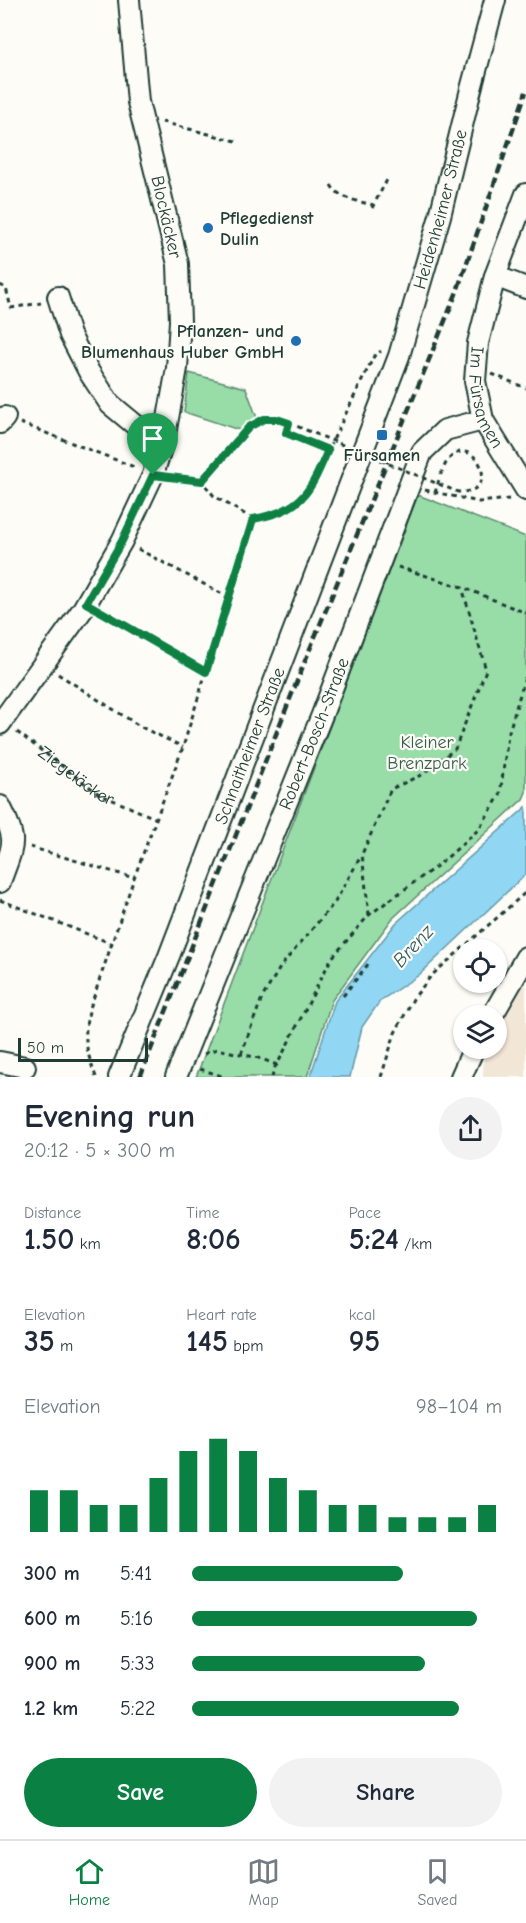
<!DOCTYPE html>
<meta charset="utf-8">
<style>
body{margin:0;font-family:"Comic Neue",sans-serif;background:#f2f2f3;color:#1f2937;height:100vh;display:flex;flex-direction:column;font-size:22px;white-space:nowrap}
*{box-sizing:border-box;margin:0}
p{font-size:20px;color:#747a83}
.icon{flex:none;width:33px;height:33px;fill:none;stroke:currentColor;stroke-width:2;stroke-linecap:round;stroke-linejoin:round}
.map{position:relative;height:1077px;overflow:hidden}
.sheet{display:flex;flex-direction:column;background:#fff;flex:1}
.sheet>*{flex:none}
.buttons{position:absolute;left:453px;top:939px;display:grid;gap:12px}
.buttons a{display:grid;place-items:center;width:54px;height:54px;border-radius:50%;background:#fff;box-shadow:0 2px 4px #0004;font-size:30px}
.scale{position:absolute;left:18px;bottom:15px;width:130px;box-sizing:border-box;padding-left:6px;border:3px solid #1f3d34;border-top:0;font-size:16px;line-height:21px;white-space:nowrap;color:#1f3d34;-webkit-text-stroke:4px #fdfcf7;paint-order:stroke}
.pin{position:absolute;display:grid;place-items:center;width:51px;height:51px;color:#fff;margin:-62px -26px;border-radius:50% 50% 50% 0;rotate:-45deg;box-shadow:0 0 6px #0007}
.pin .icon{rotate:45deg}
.round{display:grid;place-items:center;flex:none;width:63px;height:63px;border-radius:32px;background:#f2f2f3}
.overview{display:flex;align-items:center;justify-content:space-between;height:102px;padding:0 24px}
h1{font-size:33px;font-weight:700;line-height:45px}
.metrics{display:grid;grid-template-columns:repeat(3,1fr);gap:9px;height:102px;padding:6px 24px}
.metrics div{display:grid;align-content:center}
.metrics b{font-size:30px;font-weight:700}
.metrics small{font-size:16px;font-weight:400}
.metrics p{font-size:16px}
.chart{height:168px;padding:12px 24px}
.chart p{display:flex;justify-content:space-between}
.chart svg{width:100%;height:108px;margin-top:6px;stroke:#0b8043;stroke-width:6}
.action{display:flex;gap:12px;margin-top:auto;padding:12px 24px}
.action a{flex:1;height:69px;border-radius:36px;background:#0b8043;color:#fff;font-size:24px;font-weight:700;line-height:69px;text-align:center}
.action a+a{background:#f2f2f3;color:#1f2937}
ul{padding:0 24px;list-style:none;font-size:20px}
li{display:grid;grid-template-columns:96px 72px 1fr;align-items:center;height:45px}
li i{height:15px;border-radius:8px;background:#0b8043}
.tabs{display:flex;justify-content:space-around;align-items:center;height:84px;border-top:2px solid #e0e1e3;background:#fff;font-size:16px;color:#747a83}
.tabs a{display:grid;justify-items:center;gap:3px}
.tabs .current{color:#0b8043}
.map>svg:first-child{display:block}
.built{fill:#f2e6d6}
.green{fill:#98dca8;stroke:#5c8c6e;stroke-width:1.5}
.water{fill:#91d6f3;stroke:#6399a7;stroke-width:1.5}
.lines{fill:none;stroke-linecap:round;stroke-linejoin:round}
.minor-casing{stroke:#1f3d34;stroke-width:24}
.path{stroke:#1f3d34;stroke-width:3;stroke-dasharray:4.5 4.5;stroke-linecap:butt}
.minor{stroke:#fdfcf7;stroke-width:20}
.rail{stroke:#1f3d34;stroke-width:4.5;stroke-dasharray:9 4.5;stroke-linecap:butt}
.path-bridge{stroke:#1f3d34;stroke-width:3;stroke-dasharray:4.5 4.5;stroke-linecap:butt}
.route-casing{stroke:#fff;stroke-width:12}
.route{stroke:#0b8043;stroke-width:8}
.poi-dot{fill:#1f6fb2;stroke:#fdfcf7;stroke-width:2}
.labels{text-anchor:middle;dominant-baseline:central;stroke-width:4.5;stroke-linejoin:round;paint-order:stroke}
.street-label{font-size:18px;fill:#1f3d34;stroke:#fdfcf7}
.poi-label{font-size:18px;font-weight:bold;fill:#1f3d34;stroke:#fdfcf7;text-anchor:start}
.park-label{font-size:18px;fill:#375d4b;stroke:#fdfcf7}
.water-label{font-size:20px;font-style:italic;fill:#365c5a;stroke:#fdfcf7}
</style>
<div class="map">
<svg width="526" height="1077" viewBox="0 0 526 1077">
<rect width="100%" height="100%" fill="#fdfcf7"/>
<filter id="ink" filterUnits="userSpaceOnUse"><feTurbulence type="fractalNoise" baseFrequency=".0167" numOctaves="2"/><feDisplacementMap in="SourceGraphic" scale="12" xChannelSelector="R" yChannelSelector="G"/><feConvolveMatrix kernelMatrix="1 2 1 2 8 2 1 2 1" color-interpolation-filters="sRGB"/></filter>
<g filter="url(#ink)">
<path class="built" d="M 526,978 L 526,1077 L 483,1077 L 484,1052 L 486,1049 L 496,1048 L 497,1030 Z"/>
<path class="green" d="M 189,373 L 246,388 L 257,418 L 242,431 L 184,412 Z
M 418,495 L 526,537 L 526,792 L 523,799 L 392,919 L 332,1000 L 307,1077 L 196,1077 Z"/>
<path class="water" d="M 526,807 L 526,874 L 419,975 L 380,1001 L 362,1027 L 350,1077 L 310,1077 L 335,1001 L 396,923 Z"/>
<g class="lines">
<g class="minor-casing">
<g id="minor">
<path id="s2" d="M 526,194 L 495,276 L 478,343 L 475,381 L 483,420 L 526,490"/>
<path d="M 495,276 L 526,288"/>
<path d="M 58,297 L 70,335 L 89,372 L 110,404 L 139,428 L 165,435"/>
<path d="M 0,423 L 5,417"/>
<path d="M 0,724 L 83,609 L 122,541 L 153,475 L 165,435 L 177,368 L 180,321 L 178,264 L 138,102 L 129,0"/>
<path d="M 0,806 C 19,843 13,845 0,882"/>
<path d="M 492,1016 L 526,957"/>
<path d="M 0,1062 L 25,1067"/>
<path id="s3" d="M 119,1077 L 169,956 L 399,356 L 440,216 L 471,89 L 495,0"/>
<path id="s4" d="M 176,1077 L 322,715 L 422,452 L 445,430 L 483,420"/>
<path d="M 461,1077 L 474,1048"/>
</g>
</g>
<g class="path">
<path d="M 162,122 L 240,142"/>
<path d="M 331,185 C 339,199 358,201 373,205"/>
<path d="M 372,208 L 388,178"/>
<path d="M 0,285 L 6,288 L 11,308 L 41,303"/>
<path d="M 492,374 L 526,388"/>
<path d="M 20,423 L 137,468"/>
<path d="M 172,477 L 202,481 L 214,496 L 253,519 L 274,515 L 288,509 L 300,500 L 309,489 L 374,356 L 381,351"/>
<path d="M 202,481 C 215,465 245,422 266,419 C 274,418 281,421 289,423 L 286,433 L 329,450"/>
<path d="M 425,490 L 479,502 L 510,499"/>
<path d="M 435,493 L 440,476"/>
<path d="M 138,549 L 230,598"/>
<path d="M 398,567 L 462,587 L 526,613"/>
<path d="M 101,611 L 206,672"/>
<path d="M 58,674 L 141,727 L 183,747"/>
<path id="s1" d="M 17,732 L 99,794 L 157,819"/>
<path d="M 30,847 L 134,878"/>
<path d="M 0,900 L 113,944"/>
<path d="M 369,915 L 362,854 L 391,789 L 421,775 L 455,749 L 486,670 L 462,587"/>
<path d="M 343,996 L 369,963"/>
<path d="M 204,1054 L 217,1049 L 259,1058 L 277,1065 L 331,959 L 369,915 L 441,863 L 479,829 L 500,795 L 508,735 L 526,674"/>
<path d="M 241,1054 L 262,998 L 281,966 L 335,902 L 361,856"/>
<path d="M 200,1069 L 225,1077"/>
<path d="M 96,1077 C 86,1050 82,1036 90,1008 L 134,878 L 183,747 L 253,519"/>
<path d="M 272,1077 L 276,1064"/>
<path d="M 381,1077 L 395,1033 L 413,999 L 431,976 L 526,892"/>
</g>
<use href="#minor" class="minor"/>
<path class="rail" d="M 140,1077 L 305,661 L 456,294 L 526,92"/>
<path class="path-bridge" d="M 289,423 L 458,492 C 505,494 474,431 449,459 C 445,463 443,470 440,476"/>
</g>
</g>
<g class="lines" filter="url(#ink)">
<g class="route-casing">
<path id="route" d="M 264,419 L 277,419 L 289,423 L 286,433 L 328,450 C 309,494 302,510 253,519 L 206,672 L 86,603 L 122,541 L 153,475 L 202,481 L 249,427 Z"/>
</g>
<use href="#route" class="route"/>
</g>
<g class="poi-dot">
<circle cx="208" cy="228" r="6"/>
<circle cx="296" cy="341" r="6"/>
<rect x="376" y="429" width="12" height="12" rx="3"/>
</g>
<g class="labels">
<g class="street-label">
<text stroke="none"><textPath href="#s3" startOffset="926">Heidenheimer Straße</textPath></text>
<text transform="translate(166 217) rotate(77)">Blockäcker</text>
<text stroke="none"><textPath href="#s2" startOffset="213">Im Fürsamen</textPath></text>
<text stroke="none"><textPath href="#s4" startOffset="370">Robert-Bosch-Straße</textPath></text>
<text stroke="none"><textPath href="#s3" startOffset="356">Schnaitheimer Straße</textPath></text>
<text stroke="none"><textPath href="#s1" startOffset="74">Ziegeläcker</textPath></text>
</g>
<g class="poi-label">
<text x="220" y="218">Pflegedienst<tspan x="220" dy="21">Dulin</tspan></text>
<text x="284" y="331" text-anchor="end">Pflanzen- und<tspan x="284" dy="21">Blumenhaus Huber GmbH</tspan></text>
<text x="382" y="455" text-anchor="middle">Fürsamen</text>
</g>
<g class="park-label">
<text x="427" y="742">Kleiner<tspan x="427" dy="21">Brenzpark</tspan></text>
</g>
<g class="water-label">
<text transform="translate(413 946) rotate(-47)">Brenz</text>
</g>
</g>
</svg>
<div class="buttons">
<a><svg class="icon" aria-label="locate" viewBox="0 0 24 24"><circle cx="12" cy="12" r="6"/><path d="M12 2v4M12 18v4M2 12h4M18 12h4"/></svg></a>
<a><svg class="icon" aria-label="layers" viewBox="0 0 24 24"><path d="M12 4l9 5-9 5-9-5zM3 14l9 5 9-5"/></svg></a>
</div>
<div class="scale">50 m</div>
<div class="pin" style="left:153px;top:475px;background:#1e9e55"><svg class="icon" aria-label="arrive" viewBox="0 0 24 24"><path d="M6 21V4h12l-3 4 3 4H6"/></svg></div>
</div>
<section class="sheet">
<div class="overview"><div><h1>Evening run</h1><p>20:12 · 5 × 300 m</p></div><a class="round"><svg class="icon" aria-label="share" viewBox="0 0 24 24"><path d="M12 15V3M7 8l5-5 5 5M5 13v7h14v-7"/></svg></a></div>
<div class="metrics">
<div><p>Distance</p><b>1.50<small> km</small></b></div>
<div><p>Time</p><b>8:06</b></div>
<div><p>Pace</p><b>5:24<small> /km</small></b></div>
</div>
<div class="metrics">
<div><p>Elevation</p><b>35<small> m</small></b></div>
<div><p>Heart rate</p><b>145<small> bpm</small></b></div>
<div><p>kcal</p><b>95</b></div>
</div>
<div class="chart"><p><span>Elevation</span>98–104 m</p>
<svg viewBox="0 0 160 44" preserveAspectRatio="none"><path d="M5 44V27M15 44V27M25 44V33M35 44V33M45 44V22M55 44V11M65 44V6M75 44V11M85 44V22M95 44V27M105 44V33M115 44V33M125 44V38M135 44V38M145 44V38M155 44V33"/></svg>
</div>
<ul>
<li><b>300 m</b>5:41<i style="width:68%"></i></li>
<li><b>600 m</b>5:16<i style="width:92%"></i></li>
<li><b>900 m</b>5:33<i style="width:75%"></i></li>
<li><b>1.2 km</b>5:22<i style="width:86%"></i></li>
</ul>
<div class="action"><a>Save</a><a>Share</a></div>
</section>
<nav class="tabs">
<a class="current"><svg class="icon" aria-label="home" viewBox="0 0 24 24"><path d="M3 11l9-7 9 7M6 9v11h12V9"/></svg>Home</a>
<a><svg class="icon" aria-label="map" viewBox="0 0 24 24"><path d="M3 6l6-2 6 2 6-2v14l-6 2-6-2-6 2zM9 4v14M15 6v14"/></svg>Map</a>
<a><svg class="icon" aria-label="saved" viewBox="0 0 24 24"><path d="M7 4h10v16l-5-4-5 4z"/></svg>Saved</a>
</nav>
